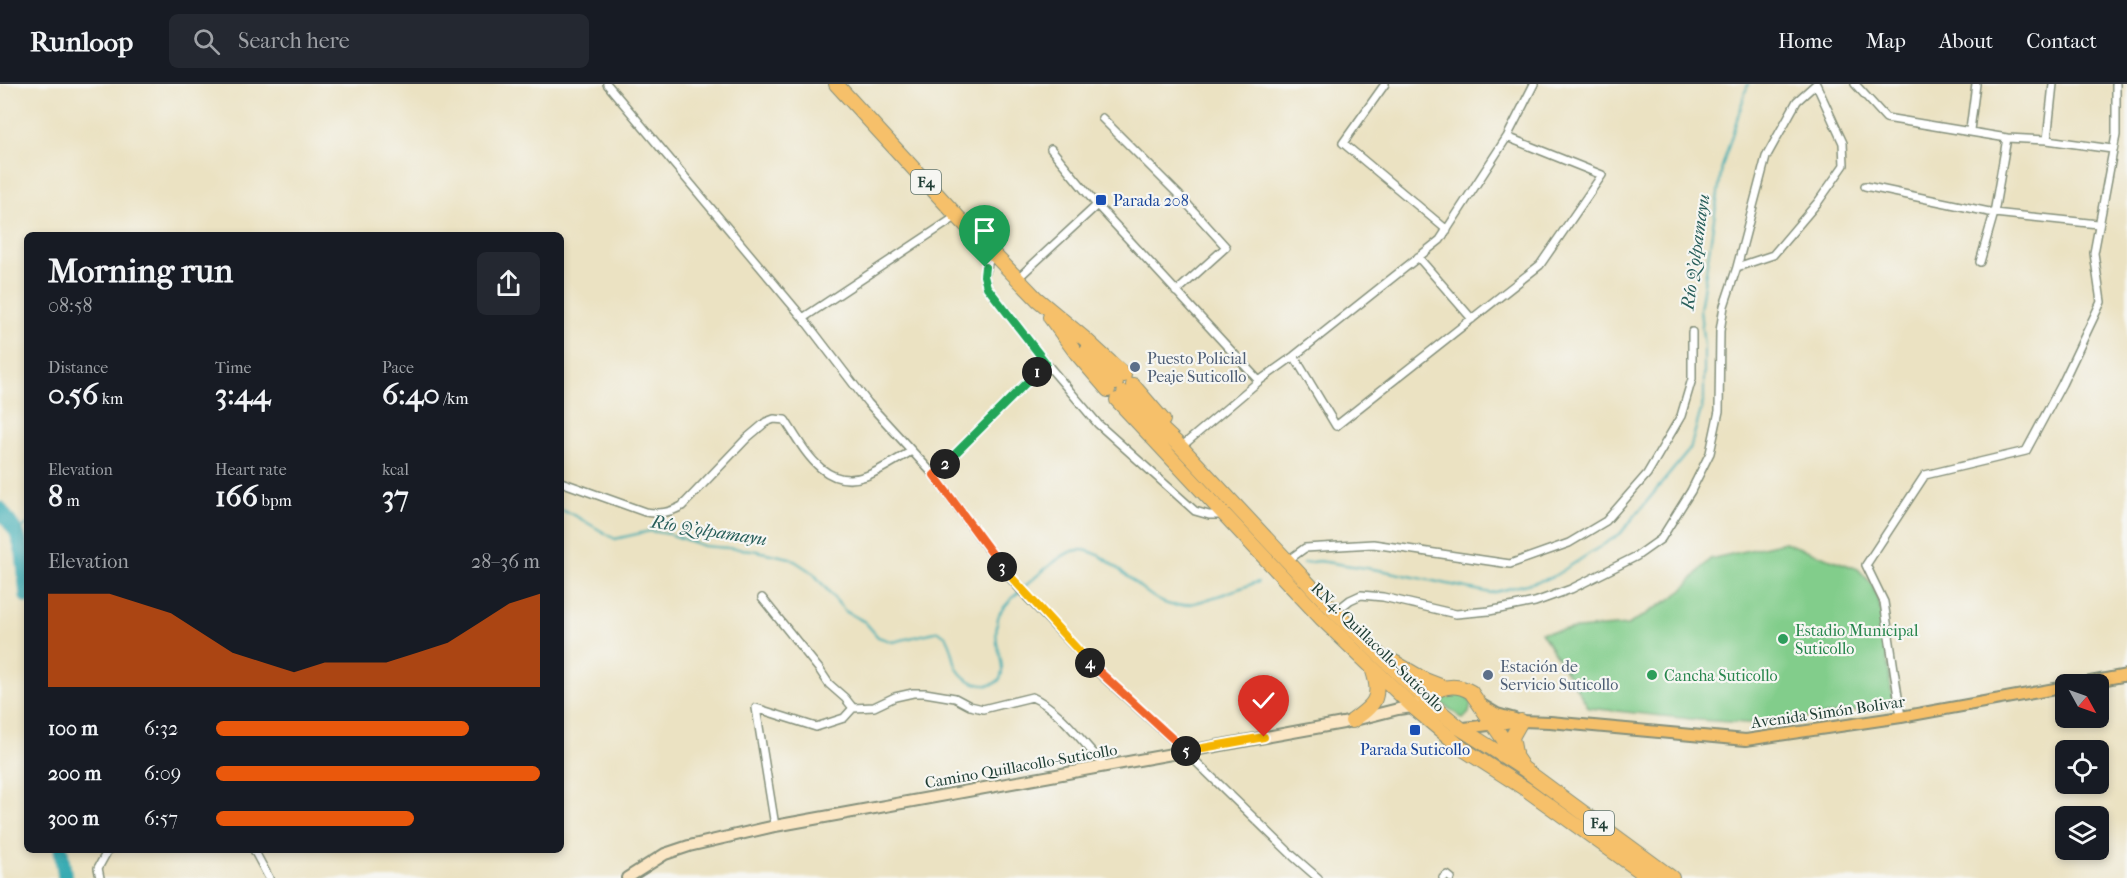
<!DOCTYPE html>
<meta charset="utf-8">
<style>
body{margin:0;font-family:"IM FELL French Canon",serif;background:#242831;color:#f1f3f6;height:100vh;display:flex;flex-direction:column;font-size:22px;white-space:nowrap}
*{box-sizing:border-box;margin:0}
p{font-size:20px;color:#9ea1a6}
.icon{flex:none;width:33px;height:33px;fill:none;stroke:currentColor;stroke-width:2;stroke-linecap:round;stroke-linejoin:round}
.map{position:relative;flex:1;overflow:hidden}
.sheet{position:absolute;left:24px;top:148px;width:540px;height:621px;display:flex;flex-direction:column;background:#171b24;border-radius:9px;box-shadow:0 3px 9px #0003}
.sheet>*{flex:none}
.needle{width:39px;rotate:130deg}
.buttons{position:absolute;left:2055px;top:590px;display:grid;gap:12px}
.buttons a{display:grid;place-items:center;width:54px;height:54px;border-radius:9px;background:#171b24;box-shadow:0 3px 9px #0003;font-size:30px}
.pin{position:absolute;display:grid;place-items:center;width:51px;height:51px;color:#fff;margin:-62px -26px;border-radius:50% 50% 50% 0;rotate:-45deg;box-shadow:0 0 6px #0007}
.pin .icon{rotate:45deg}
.km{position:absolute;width:30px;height:30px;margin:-15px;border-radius:50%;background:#222;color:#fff;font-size:16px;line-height:30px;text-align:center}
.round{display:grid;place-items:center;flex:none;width:63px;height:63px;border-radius:9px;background:#242831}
.overview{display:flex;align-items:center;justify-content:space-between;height:102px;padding:0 24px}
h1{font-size:33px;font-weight:800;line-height:45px}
.stats{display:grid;grid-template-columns:repeat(3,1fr);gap:9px;height:102px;padding:6px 24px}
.stats div{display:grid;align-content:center}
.stats b{font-size:30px;font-weight:800}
.stats small{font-size:16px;font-weight:400}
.stats p{font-size:16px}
.chart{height:168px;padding:12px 24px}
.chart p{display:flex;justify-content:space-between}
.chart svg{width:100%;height:108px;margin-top:6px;fill:#ea580c;opacity:.7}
ul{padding:0 24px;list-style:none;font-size:20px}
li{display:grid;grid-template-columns:96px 72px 1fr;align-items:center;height:45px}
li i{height:15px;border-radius:8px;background:#ea580c}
header{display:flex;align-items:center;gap:36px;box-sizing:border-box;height:84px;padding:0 30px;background:#171b24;border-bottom:2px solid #363941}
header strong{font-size:28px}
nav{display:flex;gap:33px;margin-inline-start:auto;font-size:21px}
.search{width:420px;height:54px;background:#242831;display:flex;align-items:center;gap:15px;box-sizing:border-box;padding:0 21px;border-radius:9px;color:#9ea1a6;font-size:22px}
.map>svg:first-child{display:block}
.green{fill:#82cd8b;stroke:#508560;stroke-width:1.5}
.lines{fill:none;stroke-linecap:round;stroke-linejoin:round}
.stream{stroke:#39abb2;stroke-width:2}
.river{stroke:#39abb2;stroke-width:15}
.street-casing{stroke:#85907b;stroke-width:10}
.secondary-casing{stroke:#85907b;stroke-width:14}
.primary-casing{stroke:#85907b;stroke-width:14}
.highway-casing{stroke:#85907b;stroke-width:16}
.street{stroke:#fff;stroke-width:7}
.secondary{stroke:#fbe6c4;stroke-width:10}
.primary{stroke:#f6c06b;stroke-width:10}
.highway{stroke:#f6c06b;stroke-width:14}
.split-1-casing{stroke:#fff;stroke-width:12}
.split-2-casing{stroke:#fff;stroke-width:12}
.split-3-casing{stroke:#fff;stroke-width:12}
.split-4-casing{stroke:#fff;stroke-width:12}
.split-5-casing{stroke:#fff;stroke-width:12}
.split-6-casing{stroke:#fff;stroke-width:12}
.split-1{stroke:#22a559;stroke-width:8}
.split-2{stroke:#22a559;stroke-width:8}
.split-3{stroke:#f0652b;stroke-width:8}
.split-4{stroke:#f5b400;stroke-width:8}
.split-5{stroke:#f0652b;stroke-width:8}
.split-6{stroke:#f5b400;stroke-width:8}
.transit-dot{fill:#1a4fb4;stroke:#f6f6f2;stroke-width:2}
.service-dot{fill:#5c6f8a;stroke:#f6f6f2;stroke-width:2}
.leisure-dot{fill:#2e9e5b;stroke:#f6f6f2;stroke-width:2}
.labels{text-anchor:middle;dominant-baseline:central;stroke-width:4.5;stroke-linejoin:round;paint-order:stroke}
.shield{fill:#f6f6f2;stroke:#60746d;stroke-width:1.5}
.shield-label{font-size:15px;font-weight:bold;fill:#1f3d34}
.transit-label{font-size:16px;fill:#164399;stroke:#f6f6f2;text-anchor:start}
.service-label{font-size:16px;fill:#4e5e75;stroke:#f6f6f2;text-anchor:start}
.leisure-label{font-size:16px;fill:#27864d;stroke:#f6f6f2;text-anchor:start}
.street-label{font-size:16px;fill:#1f3d34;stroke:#f6f6f2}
.water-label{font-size:18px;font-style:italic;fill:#275e5a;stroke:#f6f6f2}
</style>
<header>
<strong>Runloop</strong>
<div class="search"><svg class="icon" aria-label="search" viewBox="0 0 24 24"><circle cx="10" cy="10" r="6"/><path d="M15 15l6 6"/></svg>Search here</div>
<nav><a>Home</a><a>Map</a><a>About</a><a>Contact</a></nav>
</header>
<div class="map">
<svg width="2127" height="794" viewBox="0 0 2127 794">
<rect width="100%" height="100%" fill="#f6f6f2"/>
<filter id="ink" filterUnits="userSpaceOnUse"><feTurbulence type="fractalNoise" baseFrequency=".0167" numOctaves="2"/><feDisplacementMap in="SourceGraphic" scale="12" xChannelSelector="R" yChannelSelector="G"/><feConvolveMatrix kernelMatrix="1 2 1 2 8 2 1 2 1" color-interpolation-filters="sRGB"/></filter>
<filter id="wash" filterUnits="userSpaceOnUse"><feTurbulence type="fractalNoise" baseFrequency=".008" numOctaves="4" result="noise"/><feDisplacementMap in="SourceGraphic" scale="24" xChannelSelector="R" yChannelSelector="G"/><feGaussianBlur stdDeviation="1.35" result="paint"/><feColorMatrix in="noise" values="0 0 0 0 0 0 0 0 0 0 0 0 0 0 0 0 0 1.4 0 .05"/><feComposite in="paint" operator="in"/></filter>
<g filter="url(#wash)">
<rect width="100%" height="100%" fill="#ebe2c2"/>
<path class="green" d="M 1784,458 L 1858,485 L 1872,500 L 1880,523 L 1893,619 L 1889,622 L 1763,640 L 1700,636 L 1589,624 L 1541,548 L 1628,541 L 1669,516 L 1683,506 L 1710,475 Z
M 1448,608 L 1463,608 L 1471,619 L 1469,629 L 1463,635 L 1442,619 Z"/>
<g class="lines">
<path class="stream" d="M 561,426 L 574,431 L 615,455 L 650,447 L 669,450 L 704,462 L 752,466 L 790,474 L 813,489 L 845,527 L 865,538 L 878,553 L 893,558 L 939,547 C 942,550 947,552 948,556 C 955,568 952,583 964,593 C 972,599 980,602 989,601 C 1011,598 999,571 997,559 C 996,552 996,538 999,531 C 1004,518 1056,474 1070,468 C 1103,454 1139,515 1171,521 C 1189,525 1239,504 1258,498
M 17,449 L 27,440
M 1303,479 L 1319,477 L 1385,487 L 1491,509 L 1551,494 L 1620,450 L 1690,365 L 1704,315 L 1704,262 L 1700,226 L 1722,83 L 1748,0"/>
<path class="river" d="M 0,425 L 17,449 L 23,469 L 27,512
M 61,766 L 65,794"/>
</g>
</g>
<g filter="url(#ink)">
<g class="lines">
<g class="street-casing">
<path id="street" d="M 607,0 L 803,234 L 868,319 L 934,391 L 1004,487 L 1025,511 L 1099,589 L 1185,667 L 1294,773 L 1318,794
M 1385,0 L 1343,59 L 1447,146
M 1855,0 L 1886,34 L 2007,54 L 2047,56 L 2112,65
M 1102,34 L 1180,112 L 1226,163 L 1176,208
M 1970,46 L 1976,0
M 2047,56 L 2053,0
M 1051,65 L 1097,121 L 1259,297
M 1865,102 L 1994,129 L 2098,140
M 992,168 L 984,192 L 987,203 L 1046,279 L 1098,340 L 1195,427 L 1209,431 L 1223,431
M 1418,173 L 1472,235
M 1980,178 L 1994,129 L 2007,54
M 1737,183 L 1773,171 L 1818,118 L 1844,81 L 1843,59 L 1816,0
M 1017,195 L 1097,121
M 803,234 L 957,132
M 1294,272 L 1336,342 L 1540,181 L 1602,91 L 1507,53
M 1181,363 L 1259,297 L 1294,272 L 1440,156 L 1507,53 L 1534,0
M 934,391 L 1046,279
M 561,398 L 645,428 C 660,430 669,429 682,422 L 747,354 L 766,338 L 774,335 L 785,336 C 804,365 824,407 866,392 C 882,386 897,375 912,367
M 1287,477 L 1305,464 L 1373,460 L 1510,480 L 1569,459 L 1606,437 L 1647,390 L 1681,332 L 1692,295 L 1692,248
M 762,514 L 819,585 L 829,600 L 845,614 L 853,624
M 1335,528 L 1350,516 L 1361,511 L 1383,513 L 1456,530 L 1489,527 L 1535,518 L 1571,505 L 1637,472 L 1661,455 L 1691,407 L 1710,369 L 1719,327 L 1720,247 L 1724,222 L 1737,183 L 1766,73 L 1797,17 L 1816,0
M 1901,633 L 1884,518 L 1866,481 L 1925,391 L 2026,367 L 2062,300 L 2101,218 L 2094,169 L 2116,51 L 2116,0
M 775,742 L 756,624 L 816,643 L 844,634 L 853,624 L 874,623 L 895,613 L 913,609 L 925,609 L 955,614 L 970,622 L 983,625 L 1032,613 C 1063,627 1082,660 1106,682
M 254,766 L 269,794
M 100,794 L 98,784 L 108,766
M 1443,794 L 1447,791 L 1451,794"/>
</g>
<g class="secondary-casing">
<path id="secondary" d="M 627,794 L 665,770 L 689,762 L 775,742 L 1343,639 L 1398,625 L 1413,623 L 1417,620"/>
</g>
<g class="primary-casing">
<path id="primary" d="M 2080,600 L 2127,591
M 1482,621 L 1497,630 L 1515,635
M 1456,645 L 1521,637 L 1550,638 L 1746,656 L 1901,633 L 2066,603"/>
</g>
<g class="highway-casing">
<path id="highway" d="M 836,0 L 957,132 L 1037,215 L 1085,255 L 1124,291
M 1050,233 L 1077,270 L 1108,306
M 1087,267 L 1116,299
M 1133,301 L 1163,336
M 1124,309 L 1181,363 L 1335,528 L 1424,614 L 1460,644 L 1524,685 L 1672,794
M 1117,316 L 1322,535 L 1413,623 L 1463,665 L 1527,706 L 1650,794
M 1394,578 L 1425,596 L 1443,603
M 1424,614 C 1439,603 1454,598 1471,608 L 1521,681
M 1352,637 C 1374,621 1382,615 1373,587
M 1515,669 L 1512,653 L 1521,637"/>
</g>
<use href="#street" class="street"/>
<use href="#secondary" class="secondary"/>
<use href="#primary" class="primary"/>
<use href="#highway" class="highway"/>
</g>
</g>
<g class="lines" filter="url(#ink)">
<g class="split-1-casing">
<path id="split-1" d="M 985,183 L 984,192 L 987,203 L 1046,279 L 1037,288"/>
</g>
<g class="split-2-casing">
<path id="split-2" d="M 945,380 L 1037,288"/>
</g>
<g class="split-3-casing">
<path id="split-3" d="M 945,380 L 934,391 L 1002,483"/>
</g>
<g class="split-4-casing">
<path id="split-4" d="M 1002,483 L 1090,579"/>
</g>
<g class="split-5-casing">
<path id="split-5" d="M 1090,579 L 1186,667"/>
</g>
<g class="split-6-casing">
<path id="split-6" d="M 1186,667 L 1264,653"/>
</g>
<use href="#split-1" class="split-1"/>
<use href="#split-2" class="split-2"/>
<use href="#split-3" class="split-3"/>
<use href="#split-4" class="split-4"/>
<use href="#split-5" class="split-5"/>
<use href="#split-6" class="split-6"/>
</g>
<g class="transit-dot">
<rect x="1095" y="110" width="12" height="12" rx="3"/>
<rect x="1409" y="640" width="12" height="12" rx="3"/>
</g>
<g class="service-dot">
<circle cx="1135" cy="283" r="6"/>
<circle cx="1488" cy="591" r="6"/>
</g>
<g class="leisure-dot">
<circle cx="1783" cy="555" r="6"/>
<circle cx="1652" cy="591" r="6"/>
</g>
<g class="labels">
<g class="shield">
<rect x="911" y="86" width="30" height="24" rx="4.5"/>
<rect x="1584" y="727" width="30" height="24" rx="4.5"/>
</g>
<g class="shield-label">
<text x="926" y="98">F4</text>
<text x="1599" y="739">F4</text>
</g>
<g class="transit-label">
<text x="1113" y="116">Parada 208</text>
<text x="1415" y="665" text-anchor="middle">Parada Suticollo</text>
</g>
<g class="service-label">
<text x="1147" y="274">Puesto Policial<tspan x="1147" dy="18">Peaje Suticollo</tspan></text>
<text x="1500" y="582">Estación de<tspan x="1500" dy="18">Servicio Suticollo</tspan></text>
</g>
<g class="leisure-label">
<text x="1795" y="546">Estadio Municipal<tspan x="1795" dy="18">Suticollo</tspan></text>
<text x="1664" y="591">Cancha Suticollo</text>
</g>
<g class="street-label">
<text transform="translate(1378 563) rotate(44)">RN4: Quillacollo-Suticollo</text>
<text transform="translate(1828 628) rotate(-8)">Avenida Simón Bolivar</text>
<text transform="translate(1021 682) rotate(-10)">Camino Quillacollo-Suticollo</text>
</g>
<g class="water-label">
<text transform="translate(1696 168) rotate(-82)">Río Q'olpamayu</text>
<text transform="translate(709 447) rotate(9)">Río Q'olpamayu</text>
</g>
</g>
</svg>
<div class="buttons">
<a><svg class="needle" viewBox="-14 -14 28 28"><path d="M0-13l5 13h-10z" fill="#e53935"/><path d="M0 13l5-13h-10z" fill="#9ea1a6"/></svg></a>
<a><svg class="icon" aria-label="locate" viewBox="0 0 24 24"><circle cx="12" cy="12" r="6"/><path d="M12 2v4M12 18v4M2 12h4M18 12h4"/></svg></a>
<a><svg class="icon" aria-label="layers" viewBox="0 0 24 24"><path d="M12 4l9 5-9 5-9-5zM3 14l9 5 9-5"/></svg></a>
</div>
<div class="pin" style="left:985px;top:183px;background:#1e9e55"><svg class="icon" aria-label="arrive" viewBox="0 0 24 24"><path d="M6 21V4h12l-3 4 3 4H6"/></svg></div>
<div class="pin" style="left:1264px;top:653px;background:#d93025"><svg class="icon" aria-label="check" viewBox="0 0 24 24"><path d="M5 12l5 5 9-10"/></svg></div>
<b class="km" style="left:1037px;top:288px">1</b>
<b class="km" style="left:945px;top:380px">2</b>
<b class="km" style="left:1002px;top:483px">3</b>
<b class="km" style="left:1090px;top:579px">4</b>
<b class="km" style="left:1186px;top:667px">5</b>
<section class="sheet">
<div class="overview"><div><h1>Morning run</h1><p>08:58</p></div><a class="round"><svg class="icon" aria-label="share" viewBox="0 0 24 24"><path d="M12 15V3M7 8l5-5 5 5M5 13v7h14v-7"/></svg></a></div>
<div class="stats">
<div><p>Distance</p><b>0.56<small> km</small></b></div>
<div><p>Time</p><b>3:44</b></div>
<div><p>Pace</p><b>6:40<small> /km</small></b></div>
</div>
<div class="stats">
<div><p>Elevation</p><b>8<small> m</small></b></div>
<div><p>Heart rate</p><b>166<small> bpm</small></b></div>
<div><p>kcal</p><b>37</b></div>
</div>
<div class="chart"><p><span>Elevation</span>28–36 m</p>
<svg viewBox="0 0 160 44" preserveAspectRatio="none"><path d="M0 44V6L10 6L20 6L30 10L40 14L50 22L60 30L70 34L80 38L90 34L100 34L110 34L120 30L130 26L140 18L150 10L160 6V44z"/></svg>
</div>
<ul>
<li><b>100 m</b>6:32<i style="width:78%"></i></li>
<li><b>200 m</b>6:09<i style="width:100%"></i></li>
<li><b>300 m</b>6:57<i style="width:61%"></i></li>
</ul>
</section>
</div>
